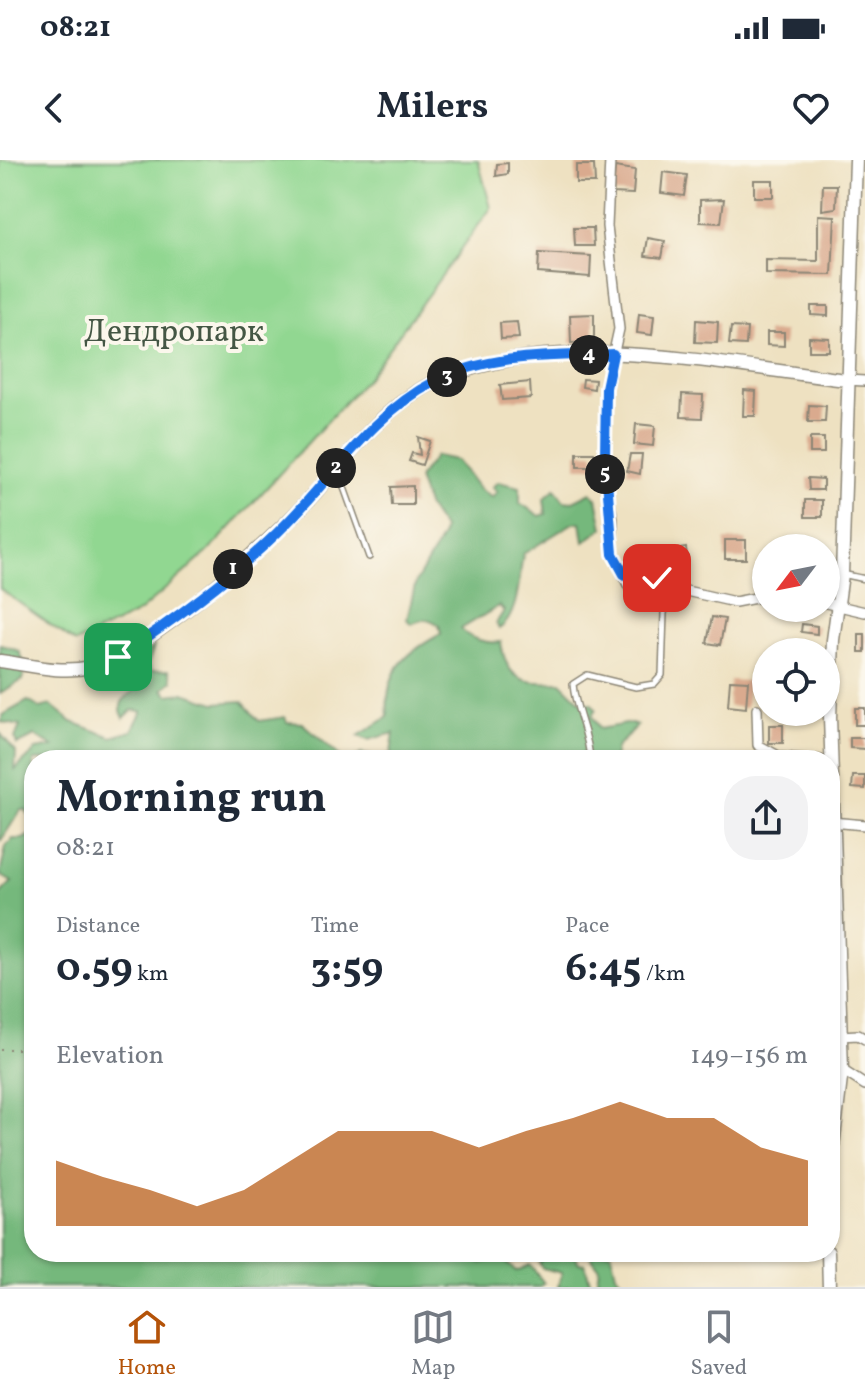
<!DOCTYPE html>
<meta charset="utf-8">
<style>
body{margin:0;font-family:Vollkorn,serif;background:#f2f2f3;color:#1f2937;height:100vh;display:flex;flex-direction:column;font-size:30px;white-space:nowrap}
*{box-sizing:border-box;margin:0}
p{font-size:26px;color:#747a83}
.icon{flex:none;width:44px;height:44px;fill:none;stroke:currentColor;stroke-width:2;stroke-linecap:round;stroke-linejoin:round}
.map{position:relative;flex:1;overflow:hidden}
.drawer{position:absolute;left:24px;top:590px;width:816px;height:512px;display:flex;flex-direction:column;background:#fff;border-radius:32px;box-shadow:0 2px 6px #0004}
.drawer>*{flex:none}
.needle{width:52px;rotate:238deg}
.controls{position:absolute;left:752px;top:374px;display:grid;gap:16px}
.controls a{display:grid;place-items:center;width:88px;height:88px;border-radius:50%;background:#fff;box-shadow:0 2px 6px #0004;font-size:40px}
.pin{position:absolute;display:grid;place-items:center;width:68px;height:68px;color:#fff;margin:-34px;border-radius:16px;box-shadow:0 4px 12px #0006}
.km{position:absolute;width:40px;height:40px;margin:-20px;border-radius:50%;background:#222;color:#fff;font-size:22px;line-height:40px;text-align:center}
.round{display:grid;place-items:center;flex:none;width:84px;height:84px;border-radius:32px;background:#f2f2f3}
.overview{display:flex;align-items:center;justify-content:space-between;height:136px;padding:0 32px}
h1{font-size:44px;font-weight:700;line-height:60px}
.figures{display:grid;grid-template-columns:repeat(3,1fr);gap:12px;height:136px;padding:8px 32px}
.figures div{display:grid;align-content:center}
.figures b{font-size:40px;font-weight:700}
.figures small{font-size:22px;font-weight:400}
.figures p{font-size:22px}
.chart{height:224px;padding:16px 32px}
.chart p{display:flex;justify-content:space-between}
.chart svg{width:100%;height:144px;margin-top:8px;fill:#b45309;opacity:.7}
.status{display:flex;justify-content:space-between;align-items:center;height:56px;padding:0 40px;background:#fff;direction:ltr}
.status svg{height:22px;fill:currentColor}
header{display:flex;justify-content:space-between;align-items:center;height:104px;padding:0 32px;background:#fff;font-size:36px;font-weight:700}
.dock{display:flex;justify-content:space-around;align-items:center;height:112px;border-top:2px solid #e0e1e3;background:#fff;font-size:22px;color:#747a83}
.dock a{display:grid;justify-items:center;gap:4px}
.dock .active{color:#b45309}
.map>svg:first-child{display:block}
.green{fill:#91d791;stroke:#5e815e;stroke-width:2}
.forest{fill:#74b87b;stroke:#507253;stroke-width:2}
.building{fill:#daaa8e}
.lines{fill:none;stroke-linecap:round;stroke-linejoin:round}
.service-casing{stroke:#8c8676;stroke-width:8}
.minor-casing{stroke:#8c8676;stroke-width:12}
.tertiary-casing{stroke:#8c8676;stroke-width:15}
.path{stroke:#8c8676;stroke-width:2;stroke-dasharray:2 6;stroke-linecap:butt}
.service{stroke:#fff;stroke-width:5}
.minor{stroke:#fff;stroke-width:9}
.tertiary{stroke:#fff;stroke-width:12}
.route-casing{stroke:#fff;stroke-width:16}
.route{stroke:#1a73e8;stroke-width:10}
.labels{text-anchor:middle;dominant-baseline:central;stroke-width:8;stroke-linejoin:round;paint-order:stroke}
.park-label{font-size:32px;fill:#445644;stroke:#fbf7ec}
</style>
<div class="status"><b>08:21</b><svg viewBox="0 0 49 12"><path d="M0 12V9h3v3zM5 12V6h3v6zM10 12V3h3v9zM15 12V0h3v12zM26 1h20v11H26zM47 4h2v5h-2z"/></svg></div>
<header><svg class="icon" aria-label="back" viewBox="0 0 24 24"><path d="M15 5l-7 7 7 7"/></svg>Milers<svg class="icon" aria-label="heart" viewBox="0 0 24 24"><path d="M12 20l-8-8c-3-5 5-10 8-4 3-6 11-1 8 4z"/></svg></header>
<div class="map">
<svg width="865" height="1127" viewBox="0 0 865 1127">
<rect width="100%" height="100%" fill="#fbf7ec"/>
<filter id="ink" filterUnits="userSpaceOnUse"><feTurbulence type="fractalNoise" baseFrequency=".0125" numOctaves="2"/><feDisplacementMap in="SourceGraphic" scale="16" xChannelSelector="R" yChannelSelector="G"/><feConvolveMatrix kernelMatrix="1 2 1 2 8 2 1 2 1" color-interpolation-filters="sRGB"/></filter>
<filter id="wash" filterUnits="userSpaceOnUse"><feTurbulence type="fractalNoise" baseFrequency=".006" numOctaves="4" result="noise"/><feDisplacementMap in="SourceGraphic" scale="32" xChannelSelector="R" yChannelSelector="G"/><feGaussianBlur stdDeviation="1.8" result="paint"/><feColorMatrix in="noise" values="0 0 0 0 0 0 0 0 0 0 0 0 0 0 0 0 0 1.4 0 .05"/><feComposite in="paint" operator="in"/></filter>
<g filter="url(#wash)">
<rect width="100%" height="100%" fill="#eee1c1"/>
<path class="green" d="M 0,0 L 478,0 L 491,48 L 367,218 L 208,392 L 139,452 L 76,483 L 0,429 Z"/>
<path class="forest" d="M 435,296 L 456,300 L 479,329 L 492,338 L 497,332 L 492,327 L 498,322 L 520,327 L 520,343 L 540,356 L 546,354 L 544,339 L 555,329 L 564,341 L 571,342 L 591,332 L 597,338 L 603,368 L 584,382 L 581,362 L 573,363 L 523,394 C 519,415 519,457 499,469 L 496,463 L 504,451 L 499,446 L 461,469 C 469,479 487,484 501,482 C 506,521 524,524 561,522 L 583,544 L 591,543 L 596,549 L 592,556 L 600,569 L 631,563 L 638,565 L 616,588 L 614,600 L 353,600 L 361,594 L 382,598 L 391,593 L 394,573 L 368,580 L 358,576 L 388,557 C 384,512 403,494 441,474 L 439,465 C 428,457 423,459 411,464 L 407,459 L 416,422 L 442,377 L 443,369 L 427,345 L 418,319 Z
M 0,484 L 19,491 L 24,502 L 23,520 L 0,533 Z
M 154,487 L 148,504 L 151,511 L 169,510 L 172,521 L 163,529 L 168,535 L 184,533 L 215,543 L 242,541 L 259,561 L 285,557 L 287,562 L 302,563 L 344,600 L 34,600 L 34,1092 L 490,1092 L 478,1093 L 476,1099 L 481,1103 L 501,1098 L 516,1111 L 530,1105 L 544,1123 L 539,1127 L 0,1127 L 0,734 L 12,722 L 0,715 L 6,686 L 13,679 L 23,679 L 31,674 L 34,663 L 26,650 L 21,650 L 0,682 L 0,573 L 16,592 L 15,610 L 36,590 L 53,587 L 35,576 L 17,585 L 15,578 L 20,566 L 1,562 L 3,555 L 28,541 L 40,548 L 51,545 L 72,562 L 112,577 L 132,571 L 142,551 L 132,550 L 124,558 C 113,538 133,535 143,523 L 118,520 L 112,512 Z
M 550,1092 L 573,1092 L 579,1103 L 585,1104 L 591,1125 L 596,1124 L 599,1108 L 588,1092 L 611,1092 L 616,1114 L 626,1127 L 558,1127 L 562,1113 L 542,1108 L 539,1103 Z"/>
<g id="blocks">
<path class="building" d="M 508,3 L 508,14 L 496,16 L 497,4 Z
M 576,5 L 594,5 L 595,23 L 576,23 Z
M 615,7 L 635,10 L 633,34 L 613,33 Z
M 663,12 L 687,15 L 684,36 L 661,33 Z
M 754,20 L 773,20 L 773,37 L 754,37 Z
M 823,25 L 837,25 L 836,48 L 822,50 Z
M 724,39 L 721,63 L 700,62 L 700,40 Z
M 818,55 L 835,56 L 832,115 L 766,114 L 766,100 L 818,101 Z
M 574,68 L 593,68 L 594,86 L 575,86 Z
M 648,78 L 665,81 L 662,98 L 645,96 Z
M 539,93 L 591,96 L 590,117 L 538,113 Z
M 811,146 L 828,146 L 828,156 L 811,155 Z
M 594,154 L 594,182 L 571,183 L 570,155 Z
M 639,154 L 654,156 L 652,175 L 637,173 Z
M 696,160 L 718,162 L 717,183 L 695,182 Z
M 517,162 L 519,178 L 501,179 L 500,163 Z
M 731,167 L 747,168 L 746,185 L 729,184 Z
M 767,172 L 784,172 L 784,186 L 767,185 Z
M 809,177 L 829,178 L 829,191 L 809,191 Z
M 583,219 L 595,220 L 594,229 L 582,227 Z
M 530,222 L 531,238 L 502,240 L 500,225 Z
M 744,230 L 756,231 L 755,256 L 743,256 Z
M 682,234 L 703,235 L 702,258 L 681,257 Z
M 809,245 L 826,246 L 825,262 L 808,262 Z
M 636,264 L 655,266 L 653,286 L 634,284 Z
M 418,277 L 430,281 L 422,305 L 409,301 L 412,293 L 420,295 Z
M 810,278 L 824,278 L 824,293 L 810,293 Z
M 577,293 L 594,293 L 594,307 L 577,307 Z
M 630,294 L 642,294 L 640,314 L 627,311 Z
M 808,318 L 823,319 L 823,330 L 809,330 Z
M 413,326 L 413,345 L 392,345 L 391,327 Z
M 805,340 L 822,340 L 822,357 L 805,357 Z
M 725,380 L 746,380 L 746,399 L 725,399 Z
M 686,388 L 688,401 L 675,403 L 673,390 Z
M 712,457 L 725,459 L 720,485 L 707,483 Z
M 802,464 L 817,466 L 817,474 L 801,472 Z
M 859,474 L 865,474 L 865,492 L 859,492 Z
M 730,520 L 748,521 L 746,548 L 728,546 Z
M 855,548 L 865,548 L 865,565 L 855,565 Z
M 769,565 L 783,565 L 783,583 L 769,583 Z
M 850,578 L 865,578 L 865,589 L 850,588 Z
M 853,616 L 865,616 L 865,629 L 852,628 Z"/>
</g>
</g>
<g filter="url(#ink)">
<use href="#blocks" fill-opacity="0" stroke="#8c8676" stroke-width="2"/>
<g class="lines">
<g class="service-casing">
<path id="service" d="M 337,308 L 369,397
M 624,414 L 639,421 L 674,416 L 686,430
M 826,418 L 842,414 L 865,419
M 590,600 C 589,573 575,551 573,524 L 587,515 L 636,527 L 654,524 L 662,515 L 664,453 L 674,433"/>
</g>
<g class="minor-casing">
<path id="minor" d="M 610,0 L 607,66 L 619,169 L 606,228 L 605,317 L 613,359 L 613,394 L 636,441 L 686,431 L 735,442 L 766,436
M 846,220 L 865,221
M 826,443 L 865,452
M 757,549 L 758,585 L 780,597 L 820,600
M 831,662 L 865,665
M 840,876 L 858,875 L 865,879
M 842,910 L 865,925"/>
</g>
<g class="tertiary-casing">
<path id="tertiary" d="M 0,501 C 30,505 61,514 90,507 C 145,495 275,378 314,334 C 349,294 388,242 439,220 C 559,168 720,205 846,220
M 830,1012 L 842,910 L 830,557 L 833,480 L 842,414 L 856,0
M 828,1092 L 829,1127"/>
</g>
<path class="path" d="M 0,889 L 34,889"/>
<use href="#service" class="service"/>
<use href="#minor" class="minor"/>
<use href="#tertiary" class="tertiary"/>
</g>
</g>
<g class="lines" filter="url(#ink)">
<g class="route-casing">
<path id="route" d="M 118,497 C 174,460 238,413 285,365 C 333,317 372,254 434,222 C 490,193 553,196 613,194 L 606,228 L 605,296 L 613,394 L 624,414 L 632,419 L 657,418"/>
</g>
<use href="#route" class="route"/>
</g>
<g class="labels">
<g class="park-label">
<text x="174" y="173">Дендропарк</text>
</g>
</g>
</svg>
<div class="controls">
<a><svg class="needle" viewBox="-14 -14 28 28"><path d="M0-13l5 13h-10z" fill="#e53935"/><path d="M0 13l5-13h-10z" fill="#747a83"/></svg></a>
<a><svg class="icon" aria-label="locate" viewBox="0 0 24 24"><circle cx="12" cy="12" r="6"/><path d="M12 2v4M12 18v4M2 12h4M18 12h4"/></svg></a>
</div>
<div class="pin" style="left:118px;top:497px;background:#1e9e55"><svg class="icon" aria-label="arrive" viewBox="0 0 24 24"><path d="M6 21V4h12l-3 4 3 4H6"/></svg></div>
<div class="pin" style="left:657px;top:418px;background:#d93025"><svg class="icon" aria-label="check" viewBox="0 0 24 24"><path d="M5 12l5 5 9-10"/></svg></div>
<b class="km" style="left:233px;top:409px">1</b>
<b class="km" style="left:336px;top:308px">2</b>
<b class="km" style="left:447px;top:217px">3</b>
<b class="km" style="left:589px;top:195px">4</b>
<b class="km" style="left:605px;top:314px">5</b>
<section class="drawer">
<div class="overview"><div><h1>Morning run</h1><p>08:21</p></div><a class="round"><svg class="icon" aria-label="share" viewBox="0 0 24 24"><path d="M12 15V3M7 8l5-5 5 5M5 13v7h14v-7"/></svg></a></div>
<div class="figures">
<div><p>Distance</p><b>0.59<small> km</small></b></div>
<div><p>Time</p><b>3:59</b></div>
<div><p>Pace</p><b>6:45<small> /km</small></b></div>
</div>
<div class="chart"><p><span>Elevation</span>149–156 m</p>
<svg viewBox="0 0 160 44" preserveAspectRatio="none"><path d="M0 44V24L10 29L20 33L30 38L40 33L50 24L60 15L70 15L80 15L90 20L100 15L110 11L120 6L130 11L140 11L150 20L160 24V44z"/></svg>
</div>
</section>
</div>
<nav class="dock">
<a class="active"><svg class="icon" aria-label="home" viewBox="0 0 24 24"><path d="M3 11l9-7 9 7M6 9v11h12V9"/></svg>Home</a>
<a><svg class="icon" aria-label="map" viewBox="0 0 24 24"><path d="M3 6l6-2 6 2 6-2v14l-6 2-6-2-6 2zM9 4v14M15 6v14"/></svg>Map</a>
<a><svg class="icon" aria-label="saved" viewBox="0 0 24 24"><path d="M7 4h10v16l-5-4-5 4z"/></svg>Saved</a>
</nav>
